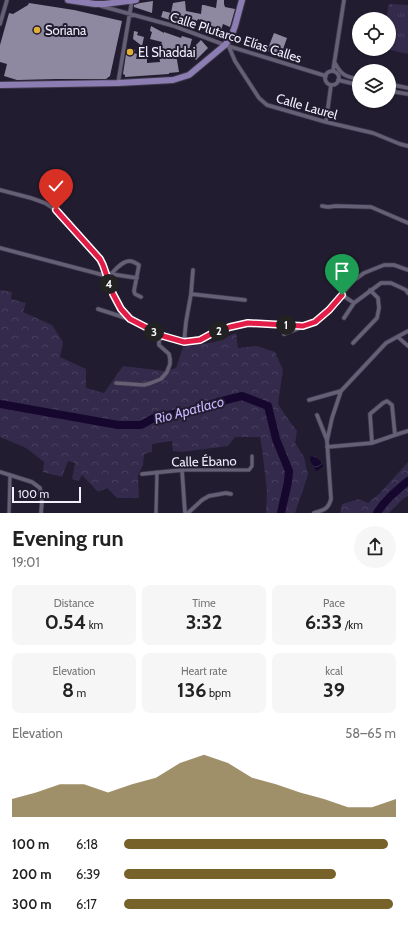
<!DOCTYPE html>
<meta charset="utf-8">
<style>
body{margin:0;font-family:Cabin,sans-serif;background:#f6f6f6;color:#222;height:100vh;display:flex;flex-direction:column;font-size:15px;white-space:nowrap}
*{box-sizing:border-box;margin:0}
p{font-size:13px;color:#767676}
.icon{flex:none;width:22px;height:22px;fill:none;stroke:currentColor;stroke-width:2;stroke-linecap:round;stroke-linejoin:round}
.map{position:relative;height:513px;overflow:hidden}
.panel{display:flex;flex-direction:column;background:#fff;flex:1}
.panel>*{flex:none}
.tools{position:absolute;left:352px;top:12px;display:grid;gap:8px}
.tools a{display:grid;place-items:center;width:44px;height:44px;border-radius:50%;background:#fff;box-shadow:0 1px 3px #0004;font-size:20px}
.scale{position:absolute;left:12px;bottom:10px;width:69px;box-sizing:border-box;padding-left:4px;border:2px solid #f2effd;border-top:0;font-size:11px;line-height:14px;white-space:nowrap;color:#f2effd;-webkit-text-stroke:3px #211c2f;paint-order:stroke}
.pin{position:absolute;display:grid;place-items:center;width:34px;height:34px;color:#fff;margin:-41px -17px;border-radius:50% 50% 50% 0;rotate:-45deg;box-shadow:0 0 4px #0007}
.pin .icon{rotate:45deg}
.km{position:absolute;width:20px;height:20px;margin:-10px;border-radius:50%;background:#222;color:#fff;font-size:11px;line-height:20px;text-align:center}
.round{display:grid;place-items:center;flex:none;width:42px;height:42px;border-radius:21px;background:#f6f6f6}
.headline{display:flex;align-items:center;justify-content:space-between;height:68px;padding:0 12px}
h1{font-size:22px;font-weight:700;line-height:30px}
.metrics{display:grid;grid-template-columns:repeat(3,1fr);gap:6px;height:68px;padding:4px 12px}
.metrics div{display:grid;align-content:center;border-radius:8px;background:#f6f6f6;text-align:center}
.metrics b{font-size:20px;font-weight:700}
.metrics small{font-size:11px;font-weight:400}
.metrics p{font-size:11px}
.chart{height:112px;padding:8px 12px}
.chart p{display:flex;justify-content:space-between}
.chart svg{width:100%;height:72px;margin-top:4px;fill:#77622a;opacity:.7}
ul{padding:0 12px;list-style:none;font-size:13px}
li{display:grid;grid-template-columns:64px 48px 1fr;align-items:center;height:30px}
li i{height:10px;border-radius:5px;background:#77622a}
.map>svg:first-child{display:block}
.grass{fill:url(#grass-tufts)}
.forest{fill:url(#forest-crowns)}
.water{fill:url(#water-waves)}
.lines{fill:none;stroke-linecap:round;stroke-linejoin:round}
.river{stroke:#16072e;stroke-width:8}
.building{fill:#8e89a1}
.pedestrian-casing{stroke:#3e394a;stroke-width:4.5}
.minor-casing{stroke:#3e394a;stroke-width:5}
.primary-casing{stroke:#3e394a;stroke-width:8}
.pedestrian{stroke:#666077;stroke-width:3}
.minor{stroke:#666077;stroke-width:3.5}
.primary{stroke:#8c7eb2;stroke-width:6}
.route-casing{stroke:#fff;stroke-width:8}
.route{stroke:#e11d48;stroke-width:5}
.poi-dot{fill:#e0b034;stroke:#211c2f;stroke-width:1.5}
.labels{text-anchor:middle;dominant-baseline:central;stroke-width:4;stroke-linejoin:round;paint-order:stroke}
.poi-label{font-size:13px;fill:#f2effd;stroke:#211c2f;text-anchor:start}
.street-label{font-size:13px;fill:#f2effd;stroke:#211c2f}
.water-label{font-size:14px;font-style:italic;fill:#c6b3fc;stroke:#211c2f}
</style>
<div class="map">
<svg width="408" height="513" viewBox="0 0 408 513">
<defs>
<pattern id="grass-tufts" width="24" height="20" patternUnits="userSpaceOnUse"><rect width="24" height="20" fill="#342a4c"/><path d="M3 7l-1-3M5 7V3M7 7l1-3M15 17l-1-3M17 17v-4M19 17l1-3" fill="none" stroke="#483f5e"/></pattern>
<pattern id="forest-crowns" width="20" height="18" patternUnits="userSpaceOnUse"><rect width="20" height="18" fill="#342a4c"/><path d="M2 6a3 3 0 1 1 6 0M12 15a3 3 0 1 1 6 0" fill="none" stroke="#483f5e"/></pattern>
<pattern id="water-waves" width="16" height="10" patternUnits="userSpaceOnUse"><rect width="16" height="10" fill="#16072e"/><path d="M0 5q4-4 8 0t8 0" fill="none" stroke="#382b4d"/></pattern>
</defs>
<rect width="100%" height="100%" fill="#211c2f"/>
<path class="grass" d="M 389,4 L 408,5 L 408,54 L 385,49 L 389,49 L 389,19 L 386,19 Z"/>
<path class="forest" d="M 0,290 L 12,292 L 11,299 L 26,303 L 23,312 L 52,325 L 63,342 L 60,357 L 86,369 L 86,388 L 104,393 L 123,366 L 165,371 L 176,368 L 183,347 L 215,342 L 236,333 L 238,348 L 257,346 L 275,352 L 283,370 L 278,404 L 285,415 L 297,431 L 295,443 L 304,457 L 308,475 L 295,513 L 266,513 L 267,491 L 262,449 L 260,437 L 235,437 L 228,446 L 182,452 L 173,451 L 172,441 L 152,444 L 152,452 L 144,454 L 143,465 L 138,476 L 139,498 L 117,498 L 107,488 L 98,492 L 82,475 L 79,481 L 72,479 L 75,463 L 68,461 L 62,477 L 43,472 L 44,462 L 26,448 L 0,437 Z
M 408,462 L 408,496 L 404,498 L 389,513 L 340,513 L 342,504 L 359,499 L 368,503 L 380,493 Z"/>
<path class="water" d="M 313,456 L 316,456 L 317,458 L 322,463 L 323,466 L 320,469 L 316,471 L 310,460 L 310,457 Z"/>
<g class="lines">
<path class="river" d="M 0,404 L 118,425 L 141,425 L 154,418 L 189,411 L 218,402 L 242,396 L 268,406 L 276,439 L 289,471 L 288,482 L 281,513
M 377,513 C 385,500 396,491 408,481"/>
</g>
<path class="building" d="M 217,0 L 224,0 L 224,4 L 225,7 L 235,9 L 230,27 L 223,24 L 219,36 L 209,32 L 211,24 L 198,19 L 197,21 L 185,17 L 184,21 L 171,16 L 170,20 L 161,17 L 163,11 L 171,13 L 173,3 L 185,1 L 186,11 L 201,14 L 202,5 L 204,5 L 216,8 Z
M 153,1 L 152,13 L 134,7 L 134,5 L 140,3 Z
M 29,3 L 74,10 L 122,21 L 110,76 L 106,79 L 56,79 L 17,80 L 4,76 L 7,64 L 0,62 L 0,45 L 9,13 L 13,14 L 28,5 Z
M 151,26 L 164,33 L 164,32 L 181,38 L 182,36 L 192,39 L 189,50 L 178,47 L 176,54 L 179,72 L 169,73 L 169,74 L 125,77 L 125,75 L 123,74 L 127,48 L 135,50 L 134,53 L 137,54 L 136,59 L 147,58 L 147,63 L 160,62 L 159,54 L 169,52 L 160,49 L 162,42 L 150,39 L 152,32 L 150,31 Z
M 134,31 L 138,32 L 137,35 L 144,37 L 142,46 L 133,39 Z
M 274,33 L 287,38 L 281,55 L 267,51 Z
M 201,40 L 208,48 L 196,60 L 188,53 Z"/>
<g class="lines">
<g class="pedestrian-casing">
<path id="pedestrian" d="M 182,470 L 249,470 L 252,466 L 252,456
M 9,513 L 10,475
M 156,513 L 157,472"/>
</g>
<g class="minor-casing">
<path id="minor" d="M 101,6 L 174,26 L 225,45 L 326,76
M 0,24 L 7,0
M 229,47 L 235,61 L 259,98 L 267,105 L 326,122 L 373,133 L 400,144 L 408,146
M 335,63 C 341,75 346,77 359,79
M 333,71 L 344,0
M325 78a7 7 0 1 1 14 0a7 7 0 1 1-14 0Z
M 338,80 L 359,85
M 118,83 L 132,0
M 389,84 L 408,88
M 389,91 L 408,94
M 326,122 L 331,85
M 0,190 L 31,198 L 45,203 L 56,210 L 100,259 L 103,265 L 113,294 L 121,309 L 130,319 L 163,336 L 184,342 L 200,340 L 211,334 L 230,327 L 247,323 L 303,326 L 315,322 L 329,310 L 353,281 L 364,273 L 384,265 L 394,265 L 408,270
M 322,206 L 328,207 L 336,206 L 371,207 L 408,223
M 0,248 L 107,276 L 111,274 L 137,278
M 111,274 C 116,269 122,261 130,261 C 133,261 137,264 139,265 L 134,291 L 135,294 L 141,297
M 191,294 L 245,300
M 342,295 L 354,303
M 98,309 L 129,319
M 344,318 L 354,303 L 381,283 L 391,283 L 406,290 L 408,293
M 284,334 L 302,327
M 398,337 L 408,346
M 184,342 L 186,322 L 191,294 L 193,270
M 353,343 L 377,318 L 379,308 L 378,298 L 370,290
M 116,383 L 144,385 L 151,383 L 161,379 L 167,372 L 170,364 L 170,359 L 169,354 L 159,345 L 159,341 L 163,336
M 309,400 L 341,391
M 317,415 L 327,440
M 372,443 L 370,414 L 383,403 L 387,401 L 392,405 L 395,435
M 327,447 L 372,443 L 395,435 L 408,431
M 0,472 L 32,482 L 40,488 L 42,501 L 41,513
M 142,474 L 182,470 L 185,513
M 188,513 L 202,500 L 209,496 L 226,493 L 231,494
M 314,513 C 323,510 328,510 331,499 L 327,441 L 332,418 L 341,391 L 386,343 L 408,331"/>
</g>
<g class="primary-casing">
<path id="primary" d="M 68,0 L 95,4 L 104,4 L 136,0
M 0,85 L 118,83 L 173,80 L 189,75 L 225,45 L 231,37 L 235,26 L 242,0"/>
</g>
<use href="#pedestrian" class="pedestrian"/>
<use href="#minor" class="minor"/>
<use href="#primary" class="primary"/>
</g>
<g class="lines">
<g class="route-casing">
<path id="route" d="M 56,210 L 100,259 L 103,265 L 113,294 L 121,309 L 130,319 L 163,336 L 184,342 L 200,340 L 211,334 L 230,327 L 248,323 L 303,326 L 315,322 L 329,310 L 342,295"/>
</g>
<use href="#route" class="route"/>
</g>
<g class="poi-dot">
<circle cx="37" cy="30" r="4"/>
<circle cx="130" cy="52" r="4"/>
</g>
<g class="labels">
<g class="poi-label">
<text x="45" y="30">Soriana</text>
<text x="138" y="52">El Shaddai</text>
</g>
<g class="street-label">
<text transform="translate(236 37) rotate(18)">Calle Plutarco Elías Calles</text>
<text transform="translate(307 106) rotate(16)">Calle Laurel</text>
<text transform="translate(204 461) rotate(-1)">Calle Ébano</text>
</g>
<g class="water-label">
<text transform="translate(189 410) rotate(-15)">Rio Apatlaco</text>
</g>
</g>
</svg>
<div class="tools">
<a><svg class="icon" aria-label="locate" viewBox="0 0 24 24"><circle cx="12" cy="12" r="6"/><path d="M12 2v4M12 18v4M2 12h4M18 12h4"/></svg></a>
<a><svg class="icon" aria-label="layers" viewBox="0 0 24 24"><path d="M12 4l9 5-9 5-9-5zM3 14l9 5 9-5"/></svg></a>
</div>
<div class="scale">100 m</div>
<div class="pin" style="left:342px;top:295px;background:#1e9e55"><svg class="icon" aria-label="arrive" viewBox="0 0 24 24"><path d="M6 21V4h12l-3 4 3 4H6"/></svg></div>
<div class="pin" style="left:56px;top:210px;background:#d93025"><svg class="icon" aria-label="check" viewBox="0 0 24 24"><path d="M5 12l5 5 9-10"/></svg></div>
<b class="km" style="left:286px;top:325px">1</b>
<b class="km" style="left:219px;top:331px">2</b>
<b class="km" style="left:154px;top:332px">3</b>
<b class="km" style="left:109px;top:284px">4</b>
</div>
<section class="panel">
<div class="headline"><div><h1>Evening run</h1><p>19:01</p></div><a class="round"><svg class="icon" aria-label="share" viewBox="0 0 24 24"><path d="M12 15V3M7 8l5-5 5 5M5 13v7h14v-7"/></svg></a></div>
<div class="metrics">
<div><p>Distance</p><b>0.54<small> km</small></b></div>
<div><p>Time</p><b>3:32</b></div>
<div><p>Pace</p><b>6:33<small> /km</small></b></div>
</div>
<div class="metrics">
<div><p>Elevation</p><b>8<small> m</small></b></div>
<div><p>Heart rate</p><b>136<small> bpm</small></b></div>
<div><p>kcal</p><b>39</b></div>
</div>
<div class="chart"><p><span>Elevation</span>58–65 m</p>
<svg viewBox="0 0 160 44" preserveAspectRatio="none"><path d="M0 44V33L10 29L20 24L30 24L40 29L50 24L60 20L70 11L80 6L90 11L100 20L110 24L120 29L130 33L140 38L150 38L160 33V44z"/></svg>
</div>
<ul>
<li><b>100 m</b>6:18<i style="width:97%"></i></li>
<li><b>200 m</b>6:39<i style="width:78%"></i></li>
<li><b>300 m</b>6:17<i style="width:99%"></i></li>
</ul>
</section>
